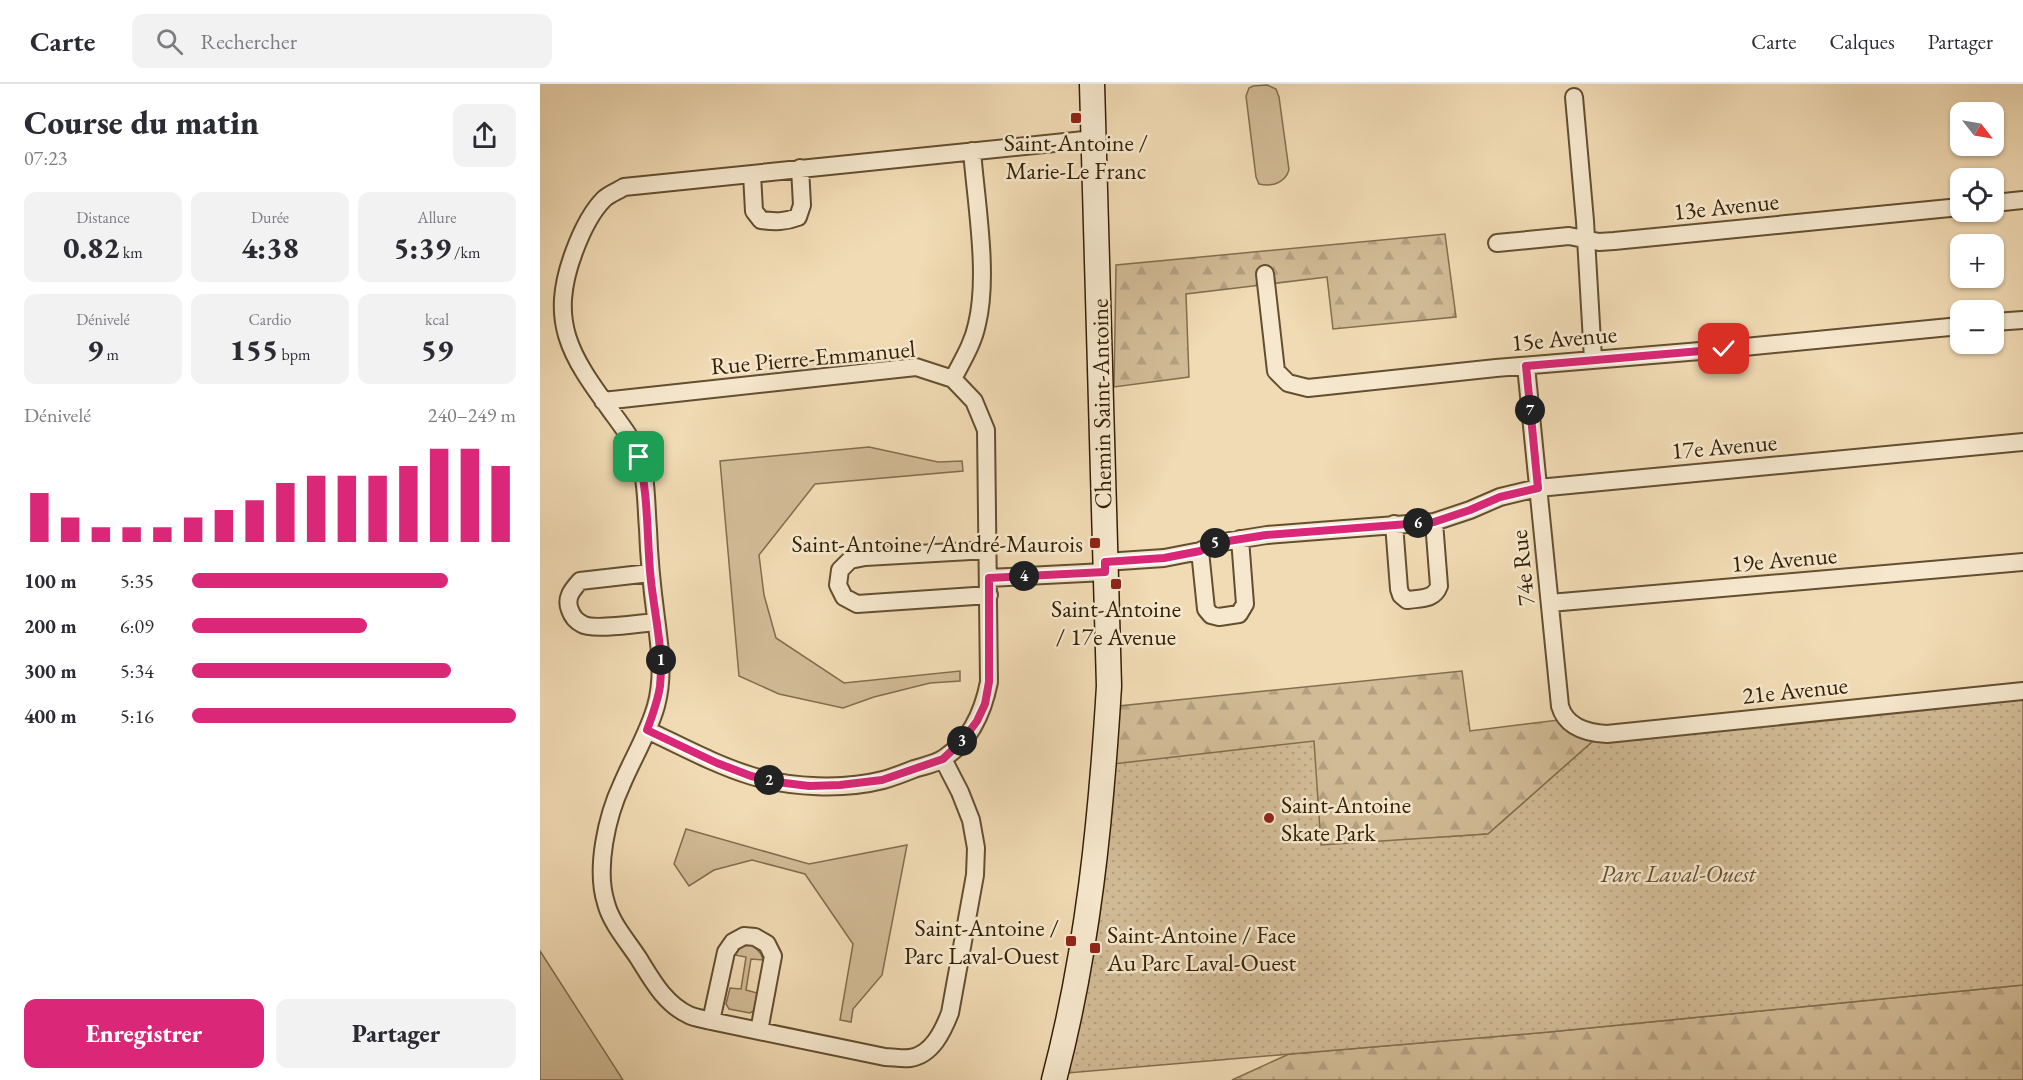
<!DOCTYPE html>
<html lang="fr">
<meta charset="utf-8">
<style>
body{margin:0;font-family:"EB Garamond",serif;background:#f2f2f3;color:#2b2b33;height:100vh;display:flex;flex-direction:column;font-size:22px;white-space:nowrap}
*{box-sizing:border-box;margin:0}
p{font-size:20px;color:#7c7c81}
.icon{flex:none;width:33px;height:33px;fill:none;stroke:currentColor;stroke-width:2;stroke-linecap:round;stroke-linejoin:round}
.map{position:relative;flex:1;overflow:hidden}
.panel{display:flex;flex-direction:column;background:#fff;width:540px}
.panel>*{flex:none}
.needle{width:39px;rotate:121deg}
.controls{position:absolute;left:1410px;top:18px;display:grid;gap:12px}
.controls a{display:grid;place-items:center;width:54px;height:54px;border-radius:12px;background:#fff;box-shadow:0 2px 4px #0004;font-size:30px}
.pin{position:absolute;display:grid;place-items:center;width:51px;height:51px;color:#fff;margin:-26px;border-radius:12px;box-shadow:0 3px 9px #0006}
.km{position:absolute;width:30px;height:30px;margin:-15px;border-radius:50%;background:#222;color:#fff;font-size:16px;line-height:30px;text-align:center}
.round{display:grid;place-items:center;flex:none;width:63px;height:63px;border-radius:12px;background:#f2f2f3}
.summary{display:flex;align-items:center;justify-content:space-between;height:102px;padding:0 24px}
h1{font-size:33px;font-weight:800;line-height:45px}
.stats{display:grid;grid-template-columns:repeat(3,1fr);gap:9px;height:102px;padding:6px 24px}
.stats div{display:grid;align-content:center;border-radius:12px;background:#f2f2f3;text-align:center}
.stats b{font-size:30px;font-weight:800}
.stats small{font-size:16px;font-weight:400}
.stats p{font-size:16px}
.chart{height:168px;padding:12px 24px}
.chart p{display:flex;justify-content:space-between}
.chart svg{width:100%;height:108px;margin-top:6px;stroke:#db2777;stroke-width:6}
.button{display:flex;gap:12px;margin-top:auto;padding:12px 24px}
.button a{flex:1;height:69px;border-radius:12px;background:#db2777;color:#fff;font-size:24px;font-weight:800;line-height:69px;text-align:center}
.button a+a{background:#f2f2f3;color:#2b2b33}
ul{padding:0 24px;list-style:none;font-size:20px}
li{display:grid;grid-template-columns:96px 72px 1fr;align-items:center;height:45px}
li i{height:15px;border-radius:8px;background:#db2777}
header{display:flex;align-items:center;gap:36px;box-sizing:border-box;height:84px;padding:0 30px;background:#fff;border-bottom:2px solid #e1e1e2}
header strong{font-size:28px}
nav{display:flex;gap:33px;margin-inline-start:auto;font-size:21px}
.search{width:420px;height:54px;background:#f2f2f3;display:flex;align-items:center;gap:15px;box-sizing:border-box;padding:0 21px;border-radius:12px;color:#7c7c81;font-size:22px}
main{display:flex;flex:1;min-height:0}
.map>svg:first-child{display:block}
.grass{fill:#d1bb96;stroke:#826e4d;stroke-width:1.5}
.forest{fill:url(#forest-firs);stroke:#826e4d;stroke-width:1.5}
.park{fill:url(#park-dots);stroke:#826e4d;stroke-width:1.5}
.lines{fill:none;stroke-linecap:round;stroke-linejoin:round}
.street-casing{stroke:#634f30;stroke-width:20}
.secondary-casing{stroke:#342004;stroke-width:27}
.street{stroke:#f6e8ce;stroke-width:16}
.secondary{stroke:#f6e8ce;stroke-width:24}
.route-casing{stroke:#fff;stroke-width:12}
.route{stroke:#db2777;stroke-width:8}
.poi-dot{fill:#8f2418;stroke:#f6e8ce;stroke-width:2}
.labels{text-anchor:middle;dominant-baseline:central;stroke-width:5;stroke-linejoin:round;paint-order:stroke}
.poi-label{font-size:24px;fill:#342004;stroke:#f6e8ce}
.street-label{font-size:24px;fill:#342004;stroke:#f6e8ce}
.park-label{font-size:24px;font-style:italic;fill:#634e30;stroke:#f6e8ce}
</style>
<header>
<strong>Carte</strong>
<div class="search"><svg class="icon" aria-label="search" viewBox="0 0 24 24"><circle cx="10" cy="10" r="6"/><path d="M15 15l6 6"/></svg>Rechercher</div>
<nav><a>Carte</a><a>Calques</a><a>Partager</a></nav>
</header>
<main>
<section class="panel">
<div class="summary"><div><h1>Course du matin</h1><p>07:23</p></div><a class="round"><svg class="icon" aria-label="share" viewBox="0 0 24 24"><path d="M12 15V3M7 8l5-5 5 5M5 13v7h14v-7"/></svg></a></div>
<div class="stats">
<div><p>Distance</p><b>0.82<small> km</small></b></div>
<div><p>Durée</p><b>4:38</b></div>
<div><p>Allure</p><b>5:39<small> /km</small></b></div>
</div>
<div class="stats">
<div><p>Dénivelé</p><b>9<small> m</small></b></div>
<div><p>Cardio</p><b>155<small> bpm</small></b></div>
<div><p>kcal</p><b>59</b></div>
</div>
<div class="chart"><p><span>Dénivelé</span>240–249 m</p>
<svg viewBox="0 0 160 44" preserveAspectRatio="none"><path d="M5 44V24M15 44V34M25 44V38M35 44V38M45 44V38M55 44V34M65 44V31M75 44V27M85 44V20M95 44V17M105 44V17M115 44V17M125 44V13M135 44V6M145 44V6M155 44V13"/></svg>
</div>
<ul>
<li><b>100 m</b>5:35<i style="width:79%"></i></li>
<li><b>200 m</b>6:09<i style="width:54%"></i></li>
<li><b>300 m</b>5:34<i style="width:80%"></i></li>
<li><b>400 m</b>5:16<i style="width:100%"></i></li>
</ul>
<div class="button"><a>Enregistrer</a><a>Partager</a></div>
</section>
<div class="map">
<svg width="1483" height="996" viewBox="0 0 1483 996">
<defs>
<pattern id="forest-firs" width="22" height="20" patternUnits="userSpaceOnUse" patternTransform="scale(1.5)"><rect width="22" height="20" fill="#d1bb96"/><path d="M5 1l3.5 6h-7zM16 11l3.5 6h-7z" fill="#b4a080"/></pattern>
<pattern id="park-dots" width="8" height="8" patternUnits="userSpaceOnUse" patternTransform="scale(1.5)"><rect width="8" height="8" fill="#d1bb96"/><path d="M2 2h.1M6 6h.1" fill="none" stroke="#b4a080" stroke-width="1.8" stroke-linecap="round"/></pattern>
</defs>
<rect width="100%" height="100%" fill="#f1dbb4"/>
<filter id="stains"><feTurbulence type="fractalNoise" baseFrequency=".00333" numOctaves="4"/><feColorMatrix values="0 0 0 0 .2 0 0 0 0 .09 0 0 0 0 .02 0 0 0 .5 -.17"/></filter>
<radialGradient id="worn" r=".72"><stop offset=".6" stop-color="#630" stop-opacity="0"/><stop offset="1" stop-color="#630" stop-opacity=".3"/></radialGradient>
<path class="grass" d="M 727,1 L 736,5 L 739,13 L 749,86 C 745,99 732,103 719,100 L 716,93 L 706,12 L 709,4 L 713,2 Z
M 329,363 L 398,378 L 422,377 L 423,387 L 275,400 L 219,471 L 224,511 L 236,554 L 304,599 L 420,587 L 420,597 L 390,599 L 334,613 L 303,624 L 239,610 L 199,592 L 180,377 Z
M 146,745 L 269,780 L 367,761 L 342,891 L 313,925 L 311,938 L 300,936 L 313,860 L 265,790 L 212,776 L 174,786 L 149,802 L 134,780 Z
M 205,861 L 213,861 L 221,870 L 223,876 L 211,875 L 206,906 L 217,909 L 215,926 L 210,929 L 189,925 L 186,920 L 190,904 L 201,905 L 206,873 L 195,871 L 200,863 Z
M 0,867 L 83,996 L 0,996 Z"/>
<path class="forest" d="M 905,150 L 916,233 L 793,245 L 787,193 L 646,210 L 649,293 L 574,303 L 576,181 Z
M 922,587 L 930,647 L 1027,635 L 1060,651 L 948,750 L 781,762 L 564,681 L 559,624 Z
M 1483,901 L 1483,996 L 692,996 L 749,970 L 1009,948 Z"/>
<path class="park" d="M 1483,613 L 1483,901 L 1009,948 L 516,990 L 564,681 L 774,657 L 781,761 L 948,750 L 1060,651 Z"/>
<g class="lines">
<g class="street-casing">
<path id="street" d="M 1034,13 L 1045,137 L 1053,275
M 212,90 L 214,127 L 221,136 C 235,138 245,138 258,133 L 262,121 L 260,84
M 1454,119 L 1483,116
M 957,159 L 1029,152 L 1059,158 L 1074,157 L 1420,123
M 725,190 L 736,287 L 748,299 L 768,304 L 956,284 L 1184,265 L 1420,242
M 1454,238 L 1483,236
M 986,282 L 1020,622 C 1026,643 1047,649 1067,650 L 1483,607
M 413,295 C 422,277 433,260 437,240 C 449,191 436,118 432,67
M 63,317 L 376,283 L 413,295 L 434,317 L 446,346 L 449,598 C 443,628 430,657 404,674 C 396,680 383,682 374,685 C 364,689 354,693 343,696 C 304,706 251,704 212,692 C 176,681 141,662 107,646
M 854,440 L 859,505 L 861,511 L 867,516 C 881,514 894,516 899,502 L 894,438
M 448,466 L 325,473 L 310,476 L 300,486 L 298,501 L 304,513 L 317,520 L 449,511
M 660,467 L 666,525 L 671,531 L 679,533 L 699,530 L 705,520 L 700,455
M 565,478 L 624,474 L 660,467 L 677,459 L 727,451 L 894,438 L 930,426 L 960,413 L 998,404 L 1483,358
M 110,489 L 40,497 C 32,506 25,514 30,526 C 32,532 36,537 42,540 C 53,547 101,539 116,538
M 449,494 L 565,488
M 1010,519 L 1483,478
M 403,675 L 420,708 L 431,736 L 436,764 L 435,791 L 410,929 C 403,947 392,971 370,974 C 362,975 353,973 345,973 L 171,937 C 164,935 155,934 149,931 C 125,920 112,896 99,875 C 88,858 71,839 66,819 C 55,784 67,732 82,700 C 93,674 108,650 116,622 C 124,593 120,564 116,534 C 112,504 109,475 108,445 C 106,422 107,398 100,375 C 94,357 82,342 71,327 C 30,271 8,238 34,168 C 41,149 50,129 64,115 C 69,110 78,107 84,103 L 554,55
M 171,937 L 186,868 L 193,858 L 204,852 L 215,853 L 227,860 L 233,872 L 219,947"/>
</g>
<g class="secondary-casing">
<path id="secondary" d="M 514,996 C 548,867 561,735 569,602 L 552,0"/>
</g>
<use href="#street" class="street"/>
<use href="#secondary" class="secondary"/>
</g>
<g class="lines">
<g class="route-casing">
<path id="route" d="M 99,373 C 108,410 107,449 110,487 C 113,525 124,564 120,602 C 118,617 112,632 107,646 L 177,679 L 211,692 L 237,698 L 269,702 L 300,701 L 342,696 L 403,675 L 423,656 L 437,637 L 445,620 L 449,598 L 449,494 L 565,488 L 565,478 L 624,474 L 660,467 L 676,459 L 726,451 L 894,438 L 930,426 L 960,413 L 998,404 L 986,282 L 1184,265"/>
</g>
<use href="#route" class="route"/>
</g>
<g class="poi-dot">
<rect x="530" y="28" width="12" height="12" rx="3"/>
<rect x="549" y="453" width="12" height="12" rx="3"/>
<rect x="570" y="494" width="12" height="12" rx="3"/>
<circle cx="729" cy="734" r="6"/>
<rect x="525" y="851" width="12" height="12" rx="3"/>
<rect x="549" y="858" width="12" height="12" rx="3"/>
</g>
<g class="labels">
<g class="poi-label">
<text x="536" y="58">Saint-Antoine /<tspan x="536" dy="28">Marie-Le Franc</tspan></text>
<text x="543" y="459" text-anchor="end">Saint-Antoine / André-Maurois</text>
<text x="576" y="524">Saint-Antoine<tspan x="576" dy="28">/ 17e Avenue</tspan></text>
<text x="741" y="720" text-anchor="start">Saint-Antoine<tspan x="741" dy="28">Skate Park</tspan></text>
<text x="519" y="843" text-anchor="end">Saint-Antoine /<tspan x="519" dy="28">Parc Laval-Ouest</tspan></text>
<text x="567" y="850" text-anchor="start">Saint-Antoine / Face<tspan x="567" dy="28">Au Parc Laval-Ouest</tspan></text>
</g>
<g class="street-label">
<text transform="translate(1186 122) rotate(-6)">13e Avenue</text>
<text transform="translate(1024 254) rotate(-5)">15e Avenue</text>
<text transform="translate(273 273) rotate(-5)">Rue Pierre-Emmanuel</text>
<text transform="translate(561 320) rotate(-91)">Chemin Saint-Antoine</text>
<text transform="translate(1184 362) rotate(-5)">17e Avenue</text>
<text transform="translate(1244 475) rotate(-5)">19e Avenue</text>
<text transform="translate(982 484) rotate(-96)">74e Rue</text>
<text transform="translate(1255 606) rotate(-6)">21e Avenue</text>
</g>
<g class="park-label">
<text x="1138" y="789">Parc Laval-Ouest</text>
</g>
</g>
<rect width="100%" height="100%" filter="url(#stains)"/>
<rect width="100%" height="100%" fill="url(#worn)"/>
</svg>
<div class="controls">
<a><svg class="needle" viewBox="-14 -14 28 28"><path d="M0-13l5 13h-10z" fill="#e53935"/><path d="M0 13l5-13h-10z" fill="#7c7c81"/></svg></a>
<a><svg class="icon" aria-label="locate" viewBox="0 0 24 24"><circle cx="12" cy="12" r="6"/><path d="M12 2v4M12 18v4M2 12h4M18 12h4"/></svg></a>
<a>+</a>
<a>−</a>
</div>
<div class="pin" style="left:99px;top:373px;background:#1e9e55"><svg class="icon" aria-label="arrive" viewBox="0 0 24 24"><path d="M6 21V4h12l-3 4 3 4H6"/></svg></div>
<div class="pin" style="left:1184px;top:265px;background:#d93025"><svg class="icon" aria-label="check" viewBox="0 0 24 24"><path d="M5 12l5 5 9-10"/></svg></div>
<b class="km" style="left:121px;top:576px">1</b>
<b class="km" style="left:229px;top:696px">2</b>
<b class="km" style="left:422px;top:657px">3</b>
<b class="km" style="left:484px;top:492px">4</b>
<b class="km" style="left:675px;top:459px">5</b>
<b class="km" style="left:878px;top:439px">6</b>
<b class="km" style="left:990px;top:326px">7</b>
</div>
</main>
